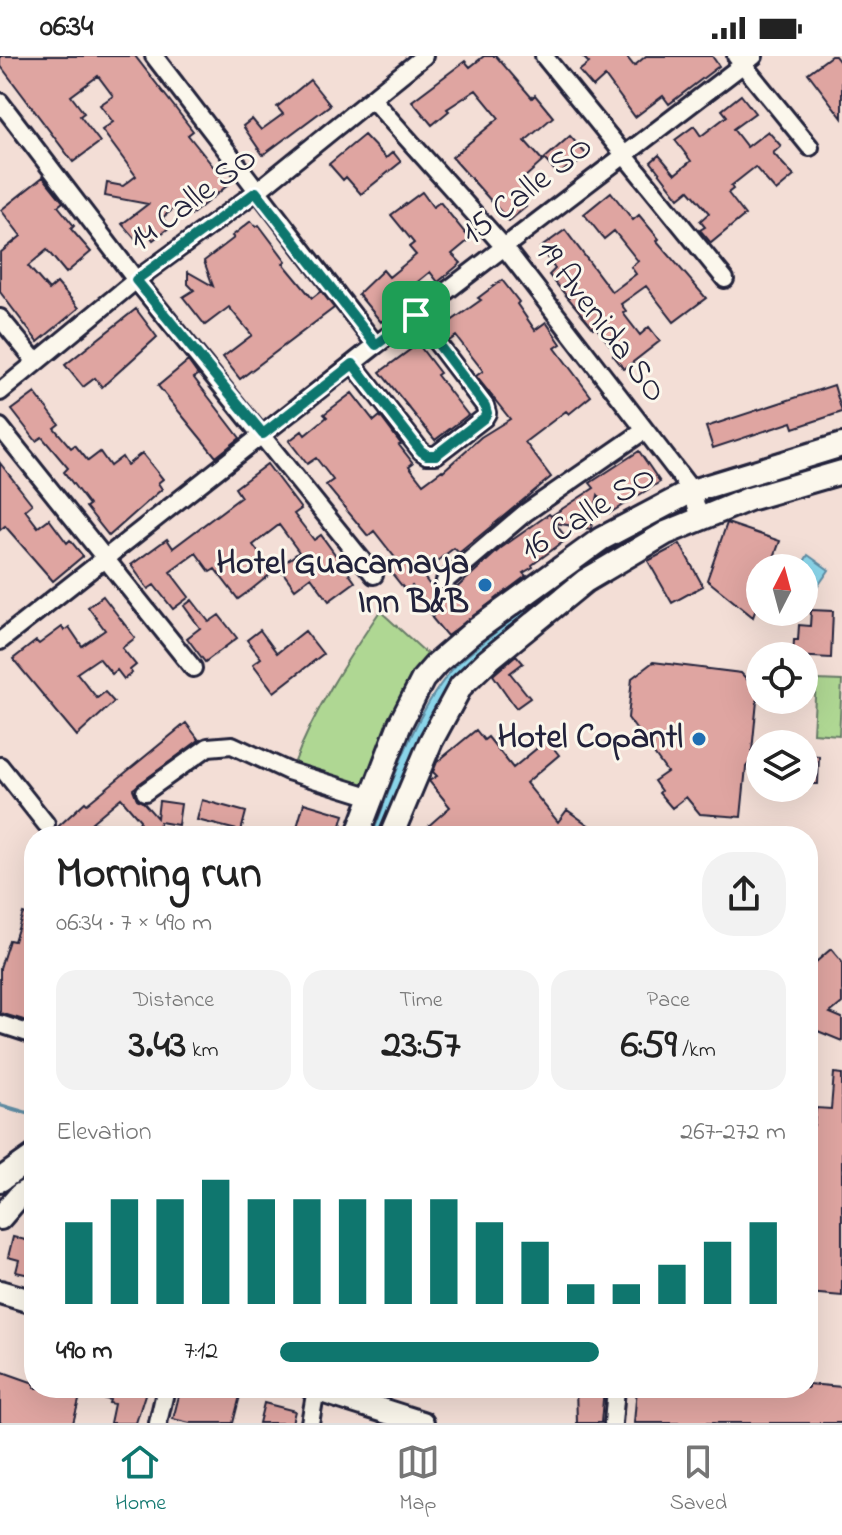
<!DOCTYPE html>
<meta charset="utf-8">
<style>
body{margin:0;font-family:"Indie Flower",sans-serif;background:#f2f2f2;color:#222;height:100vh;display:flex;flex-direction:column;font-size:30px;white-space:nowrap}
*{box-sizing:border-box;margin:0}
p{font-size:26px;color:#767676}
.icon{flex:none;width:44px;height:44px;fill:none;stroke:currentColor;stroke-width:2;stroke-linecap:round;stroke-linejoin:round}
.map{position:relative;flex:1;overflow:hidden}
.sheet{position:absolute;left:24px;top:770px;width:794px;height:572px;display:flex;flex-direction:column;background:#fff;border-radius:32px;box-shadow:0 8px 32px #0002}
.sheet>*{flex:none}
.needle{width:52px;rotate:6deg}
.fabs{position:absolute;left:746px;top:498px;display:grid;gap:16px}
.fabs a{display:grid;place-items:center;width:72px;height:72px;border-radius:50%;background:#fff;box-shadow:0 8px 32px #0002;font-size:40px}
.pin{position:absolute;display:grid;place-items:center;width:68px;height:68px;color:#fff;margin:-34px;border-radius:16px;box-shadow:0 4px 12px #0006}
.round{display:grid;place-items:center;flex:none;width:84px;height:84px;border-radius:32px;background:#f2f2f2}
.headline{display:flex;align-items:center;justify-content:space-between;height:136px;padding:0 32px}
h1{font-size:44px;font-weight:800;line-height:60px}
.stats{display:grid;grid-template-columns:repeat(3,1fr);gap:12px;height:136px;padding:8px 32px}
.stats div{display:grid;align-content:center;border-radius:20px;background:#f2f2f2;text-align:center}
.stats b{font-size:40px;font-weight:800}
.stats small{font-size:22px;font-weight:400}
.stats p{font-size:22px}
.chart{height:224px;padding:16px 32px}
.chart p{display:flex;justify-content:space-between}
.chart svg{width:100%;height:144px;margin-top:8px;stroke:#0f766e;stroke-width:6}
ul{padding:0 32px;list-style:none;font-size:26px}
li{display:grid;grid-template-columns:128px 96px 1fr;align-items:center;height:60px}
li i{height:20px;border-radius:10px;background:#0f766e}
.status{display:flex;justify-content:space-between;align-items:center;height:56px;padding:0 40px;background:#fff;direction:ltr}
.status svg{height:22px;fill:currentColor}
.tabs{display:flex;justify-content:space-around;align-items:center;height:112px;border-top:2px solid #e0e0e0;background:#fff;font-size:22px;color:#767676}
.tabs a{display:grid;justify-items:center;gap:4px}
.tabs .on{color:#0f766e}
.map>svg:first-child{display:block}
.green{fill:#afd793;stroke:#687c67;stroke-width:2}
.water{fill:#8ad5ea;stroke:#608da4;stroke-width:2}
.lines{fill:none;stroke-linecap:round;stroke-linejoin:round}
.stream{stroke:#608da4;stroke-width:4}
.building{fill:#dfa5a1;stroke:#22223b;stroke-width:2}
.street-casing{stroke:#22223b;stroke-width:22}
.secondary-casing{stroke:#22223b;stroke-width:28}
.street{stroke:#fbf7ec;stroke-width:16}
.secondary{stroke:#fbf7ec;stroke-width:22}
.route-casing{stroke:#fff;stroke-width:16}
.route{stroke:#0f766e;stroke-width:10}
.poi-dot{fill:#1f6fb2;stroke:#fbf7ec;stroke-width:3}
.labels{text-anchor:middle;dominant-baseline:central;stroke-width:6;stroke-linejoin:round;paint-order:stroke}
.street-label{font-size:34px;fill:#22223b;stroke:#fbf7ec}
.poi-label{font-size:34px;font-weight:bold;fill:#22223b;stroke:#fbf7ec;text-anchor:end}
</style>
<div class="status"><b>06:34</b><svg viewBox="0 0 49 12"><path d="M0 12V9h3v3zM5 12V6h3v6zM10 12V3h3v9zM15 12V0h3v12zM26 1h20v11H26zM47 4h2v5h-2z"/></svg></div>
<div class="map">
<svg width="842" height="1367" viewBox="0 0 842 1367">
<rect width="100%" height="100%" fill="#f3ded6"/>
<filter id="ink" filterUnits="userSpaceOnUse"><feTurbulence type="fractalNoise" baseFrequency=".0125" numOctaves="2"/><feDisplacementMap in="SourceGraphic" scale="16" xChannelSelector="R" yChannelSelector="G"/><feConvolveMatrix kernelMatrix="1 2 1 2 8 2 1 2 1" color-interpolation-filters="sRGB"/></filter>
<g filter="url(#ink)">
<path class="green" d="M 380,555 L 437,607 L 378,734 L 294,708 C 315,652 347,604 380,555 Z
M 816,624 L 842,625 L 839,679 L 813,677 Z"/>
<path class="water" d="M 842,397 L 842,407 L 708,450 L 464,614 L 381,780 L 372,780 C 395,721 414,655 457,608 L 595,495 L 703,442 Z
M 808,499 L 829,514 L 804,550 L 804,512 L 800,512 Z"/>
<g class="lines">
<path class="stream" d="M 0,1049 L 34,1059"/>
</g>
<path class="building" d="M 0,0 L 135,0 L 193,75 L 188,79 L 228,129 L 191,159 L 181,147 L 162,162 L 170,171 L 153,184 L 146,175 L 135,183 L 122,168 L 148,148 L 105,140 L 107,127 L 123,130 L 136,120 L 102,74 L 113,66 L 100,49 L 113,40 L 98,20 L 71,40 L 84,57 L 80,60 L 100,86 L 73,106 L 0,9 Z
M 484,0 L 496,0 L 532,42 L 535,39 L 553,61 L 525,85 L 543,105 L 524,122 L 535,136 L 522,147 L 526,151 L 509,165 L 452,101 L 499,62 L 476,34 L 447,53 L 449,55 L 432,69 L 412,45 L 465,5 L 470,11 Z
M 582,0 L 626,0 L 634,10 L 646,0 L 712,0 L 719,10 L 669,48 L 663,40 L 635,61 L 605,20 L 593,31 L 579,15 L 589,7 Z
M 831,0 L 835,0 L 842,9 L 842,62 L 808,17 Z
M 310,24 L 330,49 L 263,99 L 243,70 L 252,63 L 261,74 L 283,58 L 277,51 Z
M 741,39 L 755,57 L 733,73 L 747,91 L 768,75 L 781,90 L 773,97 L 794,120 L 776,135 L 755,111 L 731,130 L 733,133 L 728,137 L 745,159 L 711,187 L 700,174 L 705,171 L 700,165 L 709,157 L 689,134 L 679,142 L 651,106 L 659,99 L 675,118 L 691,105 L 675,84 L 694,70 L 701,80 L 727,60 L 722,54 Z
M 364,79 L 386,102 L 393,96 L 401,106 L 361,138 L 346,121 L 343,124 L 329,108 Z
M 570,80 L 587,99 L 569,115 L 567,112 L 559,119 L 544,103 Z
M 43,121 L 63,146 L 58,150 L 74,170 L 71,173 L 91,196 L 66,217 L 47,194 L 28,210 L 49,234 L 57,227 L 79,252 L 38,286 L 0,236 L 0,197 L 21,180 L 1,154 Z
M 422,136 L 433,151 L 440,146 L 470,183 L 452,198 L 461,207 L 438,226 L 430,216 L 399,241 L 402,244 L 398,247 L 400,249 L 381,266 L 358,238 L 383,214 L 389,221 L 416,199 L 409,191 L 414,187 L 391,159 Z
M 611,136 L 633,164 L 639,159 L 659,183 L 657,185 L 706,242 L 674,266 L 646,230 L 621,248 L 626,255 L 623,257 L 640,279 L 649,271 L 660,285 L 624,313 L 613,299 L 616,297 L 595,270 L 593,272 L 549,219 L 555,213 L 540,192 L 565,174 L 612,236 L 636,218 L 631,211 L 638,205 L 614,175 L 604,183 L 584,158 Z
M 251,165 L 256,171 L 259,169 L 286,205 L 283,207 L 312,242 L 321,235 L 334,252 L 240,323 L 223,301 L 252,279 L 229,251 L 205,269 L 183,241 L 194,234 L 188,228 L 188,216 L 213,230 L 204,205 L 234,182 L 232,180 Z
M 502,224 L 519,246 L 517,248 L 535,274 L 546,266 L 561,288 L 555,292 L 591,340 L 569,358 L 566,355 L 525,386 L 551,421 L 459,497 L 454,492 L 432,509 L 435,513 L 424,521 L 429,528 L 443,544 L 501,492 L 549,458 L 551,460 L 594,432 L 590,427 L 639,395 L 660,426 L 610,457 L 598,439 L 591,473 L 555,467 L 567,483 L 532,509 L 533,511 L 523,517 L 526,520 L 447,580 L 432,562 L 433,560 L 424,550 L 426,548 L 412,530 L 406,535 L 386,510 L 396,503 L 374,475 L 368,480 L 326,429 L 333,424 L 316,402 L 307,408 L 289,385 L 302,375 L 305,379 L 327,361 L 324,358 L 352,337 L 374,365 L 380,360 L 401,388 L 399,389 L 413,407 L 409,410 L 423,428 L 442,414 L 443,415 L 481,381 L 510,363 L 476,320 L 483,315 L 456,280 L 449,285 L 440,273 L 481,244 L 478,242 Z
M 136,253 L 157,281 L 102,331 L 95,322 L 83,331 L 65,309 Z
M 418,288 L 440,317 L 437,319 L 468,359 L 435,384 L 380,316 Z
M 188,305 L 198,319 L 194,322 L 240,382 L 216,401 L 158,330 Z
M 834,329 L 842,356 L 794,372 L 792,366 L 713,392 L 706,371 Z
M 35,337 L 59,368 L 54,372 L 71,392 L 75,389 L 88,405 L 100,396 L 110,410 L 122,401 L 127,409 L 142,397 L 163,423 L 158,427 L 162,433 L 109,480 L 86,451 L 89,449 L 64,416 L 68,412 L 42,381 L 36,385 L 12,354 Z
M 0,407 L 32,448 L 25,454 L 38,471 L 49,463 L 67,487 L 70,484 L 83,500 L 53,525 L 5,470 L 0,474 Z
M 267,408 L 301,453 L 294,458 L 314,484 L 321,479 L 355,526 L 329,545 L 311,521 L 295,533 L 279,511 L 299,496 L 279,469 L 253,489 L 273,516 L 252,533 L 238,543 L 215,513 L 210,516 L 196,497 L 170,516 L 189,541 L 173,553 L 154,529 L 148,533 L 131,509 L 167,483 L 173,492 L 241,441 L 235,432 Z
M 727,467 L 780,485 L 770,512 L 760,512 L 760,541 L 753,561 L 707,524 Z
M 680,488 L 703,530 L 672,547 L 648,505 Z
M 103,540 L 135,582 L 122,592 L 136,609 L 130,614 L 132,617 L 124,623 L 117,614 L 112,618 L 99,602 L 77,617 L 97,642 L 105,636 L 114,646 L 77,680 L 13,603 L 36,585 L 39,588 L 62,571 L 64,575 L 69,571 L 82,590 L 105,574 L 88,551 Z
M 192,544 L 209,566 L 219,559 L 237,582 L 205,606 L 187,582 L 200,572 L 184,550 Z
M 811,554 L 833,555 L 831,602 L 793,600 L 794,584 L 798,584 L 799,569 L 810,570 Z
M 260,574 L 277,597 L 305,575 L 323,598 L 274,636 L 253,608 L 261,602 L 247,584 Z
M 516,599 L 523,607 L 510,617 L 530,642 L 516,652 L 493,619 Z
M 653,606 L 741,617 L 758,635 L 751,705 L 746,711 L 741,761 L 700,758 L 686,741 L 672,752 L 659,737 L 661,735 L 654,725 L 667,716 L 628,662 L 632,622 Z
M 186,667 L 199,684 L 133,733 L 137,743 L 144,747 L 157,762 L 159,745 L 181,748 L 178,769 L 160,766 L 157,780 L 136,780 L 140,764 L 121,742 L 92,766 L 108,771 L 105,780 L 48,780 L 85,746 L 87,748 Z
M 476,674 L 484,684 L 488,681 L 513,712 L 547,684 L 559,699 L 526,727 L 558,766 L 567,754 L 604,780 L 417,780 L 450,751 L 429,725 L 437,720 L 433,716 L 437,706 Z
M 804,699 L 819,700 L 818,728 L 804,728 Z
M 202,744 L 246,756 L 241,775 L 197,764 Z
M 304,747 L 344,759 L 338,780 L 295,778 Z
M 23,857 L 34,861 L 34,938 L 29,954 L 34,955 L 34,967 L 0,957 L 0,912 L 9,884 L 14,885 Z
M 831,893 L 842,906 L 842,947 L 830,957 L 842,962 L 842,985 L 808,971 L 808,913 Z
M 834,1017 L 842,1018 L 842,1240 L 808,1237 L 808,1068 L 814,1069 L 816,1052 L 831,1053 Z
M 13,1181 L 34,1186 L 34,1220 L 16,1216 L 19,1204 L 8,1201 Z
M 0,1315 L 34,1327 L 34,1332 L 49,1332 L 64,1337 L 65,1333 L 81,1337 L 73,1367 L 0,1367 Z
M 808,1328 L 842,1331 L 842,1367 L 634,1367 L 637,1332 L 808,1332 Z
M 80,1332 L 147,1332 L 136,1367 L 110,1367 L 114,1348 L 109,1347 L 110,1344 L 80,1337 Z
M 181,1332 L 227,1332 L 241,1336 L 233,1367 L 190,1367 L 173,1363 Z
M 576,1332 L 604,1332 L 601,1367 L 577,1367 Z
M 264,1347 L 295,1355 L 292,1367 L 259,1367 Z"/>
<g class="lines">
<g class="street-casing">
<path id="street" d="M 154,0 L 376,289
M 544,0 L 725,223
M 736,0 L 810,91
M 372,43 L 505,192 L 692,435 L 700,463
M 0,46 L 136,224 L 374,519
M 0,262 L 36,306
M 353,308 L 421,395 L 427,399 L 436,399 L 484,362 L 487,357 L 485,350 L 416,259
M 0,336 L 136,224 L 256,136 L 424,0
M 0,371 L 193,612
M 445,525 L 525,457 L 645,374
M 0,585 L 376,289 L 754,0
M 0,710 L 46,768
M 145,736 L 208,691 L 232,689 L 288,715 L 372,741
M 0,968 L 34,979
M 158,1367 L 166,1332
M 310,1367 L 316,1333
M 613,1367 L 616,1332"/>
</g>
<g class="secondary-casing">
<path id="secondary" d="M 357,780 L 400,668 L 423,623 L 437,607 L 473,576 L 601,483 L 692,435 L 842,389
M 391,780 L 431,685 L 461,630 L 487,605 L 585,525 L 666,477 L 749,443 L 842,416
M 0,1124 L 34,1100
M 0,1162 L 20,1139 L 34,1131
M 0,1236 L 34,1246
M 312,1332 L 422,1367"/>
</g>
<use href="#street" class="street"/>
<use href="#secondary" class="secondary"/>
</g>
</g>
<g class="lines" filter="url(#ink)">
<g class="route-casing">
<path id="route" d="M 256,136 L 376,289 L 416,259 L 485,350 L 487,357 L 484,362 L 436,399 L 427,399 L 421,395 L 353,308 L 263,378 L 136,224 Z"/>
</g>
<use href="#route" class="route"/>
</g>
<g class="poi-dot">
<circle cx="485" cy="529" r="8"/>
<circle cx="699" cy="683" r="8"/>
</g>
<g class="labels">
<g class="street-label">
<text transform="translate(528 135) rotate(-38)">15 Calle SO</text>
<text transform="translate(194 144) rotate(-37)">14 Calle SO</text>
<text transform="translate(600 266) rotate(53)">19 Avenida SO</text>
<text transform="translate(589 458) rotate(-32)">16 Calle SO</text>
</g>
<g class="poi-label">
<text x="469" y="509">Hotel Guacamaya<tspan x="469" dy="39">Inn B&amp;B</tspan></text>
<text x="683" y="683">Hotel Copantl</text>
</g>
</g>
</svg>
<div class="fabs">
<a><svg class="needle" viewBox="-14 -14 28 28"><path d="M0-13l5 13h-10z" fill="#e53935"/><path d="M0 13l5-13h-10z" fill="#767676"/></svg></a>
<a><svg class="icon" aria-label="locate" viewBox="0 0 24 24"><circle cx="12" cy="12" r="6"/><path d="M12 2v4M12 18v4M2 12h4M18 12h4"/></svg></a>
<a><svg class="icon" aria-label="layers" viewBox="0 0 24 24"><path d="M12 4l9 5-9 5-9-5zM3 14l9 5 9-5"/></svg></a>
</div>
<div class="pin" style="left:416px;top:259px;background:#1e9e55"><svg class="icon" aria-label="arrive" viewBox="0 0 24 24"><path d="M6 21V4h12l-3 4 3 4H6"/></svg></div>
<section class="sheet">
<div class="headline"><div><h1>Morning run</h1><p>06:34 · 7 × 490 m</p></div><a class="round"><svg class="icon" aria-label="share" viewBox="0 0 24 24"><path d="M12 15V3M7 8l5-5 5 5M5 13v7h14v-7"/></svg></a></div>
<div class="stats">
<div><p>Distance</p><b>3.43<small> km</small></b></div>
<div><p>Time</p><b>23:57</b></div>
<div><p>Pace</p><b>6:59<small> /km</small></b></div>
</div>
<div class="chart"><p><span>Elevation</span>267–272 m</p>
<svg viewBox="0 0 160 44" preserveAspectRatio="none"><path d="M5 44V19M15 44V12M25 44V12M35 44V6M45 44V12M55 44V12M65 44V12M75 44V12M85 44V12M95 44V19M105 44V25M115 44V38M125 44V38M135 44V32M145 44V25M155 44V19"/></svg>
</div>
<ul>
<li><b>490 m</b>7:12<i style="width:63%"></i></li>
</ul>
</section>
</div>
<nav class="tabs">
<a class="on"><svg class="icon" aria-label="home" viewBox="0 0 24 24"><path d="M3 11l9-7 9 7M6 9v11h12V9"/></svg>Home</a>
<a><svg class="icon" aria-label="map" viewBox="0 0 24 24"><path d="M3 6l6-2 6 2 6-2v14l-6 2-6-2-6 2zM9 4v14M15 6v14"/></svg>Map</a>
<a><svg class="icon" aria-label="saved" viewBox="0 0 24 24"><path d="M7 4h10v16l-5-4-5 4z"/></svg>Saved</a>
</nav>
